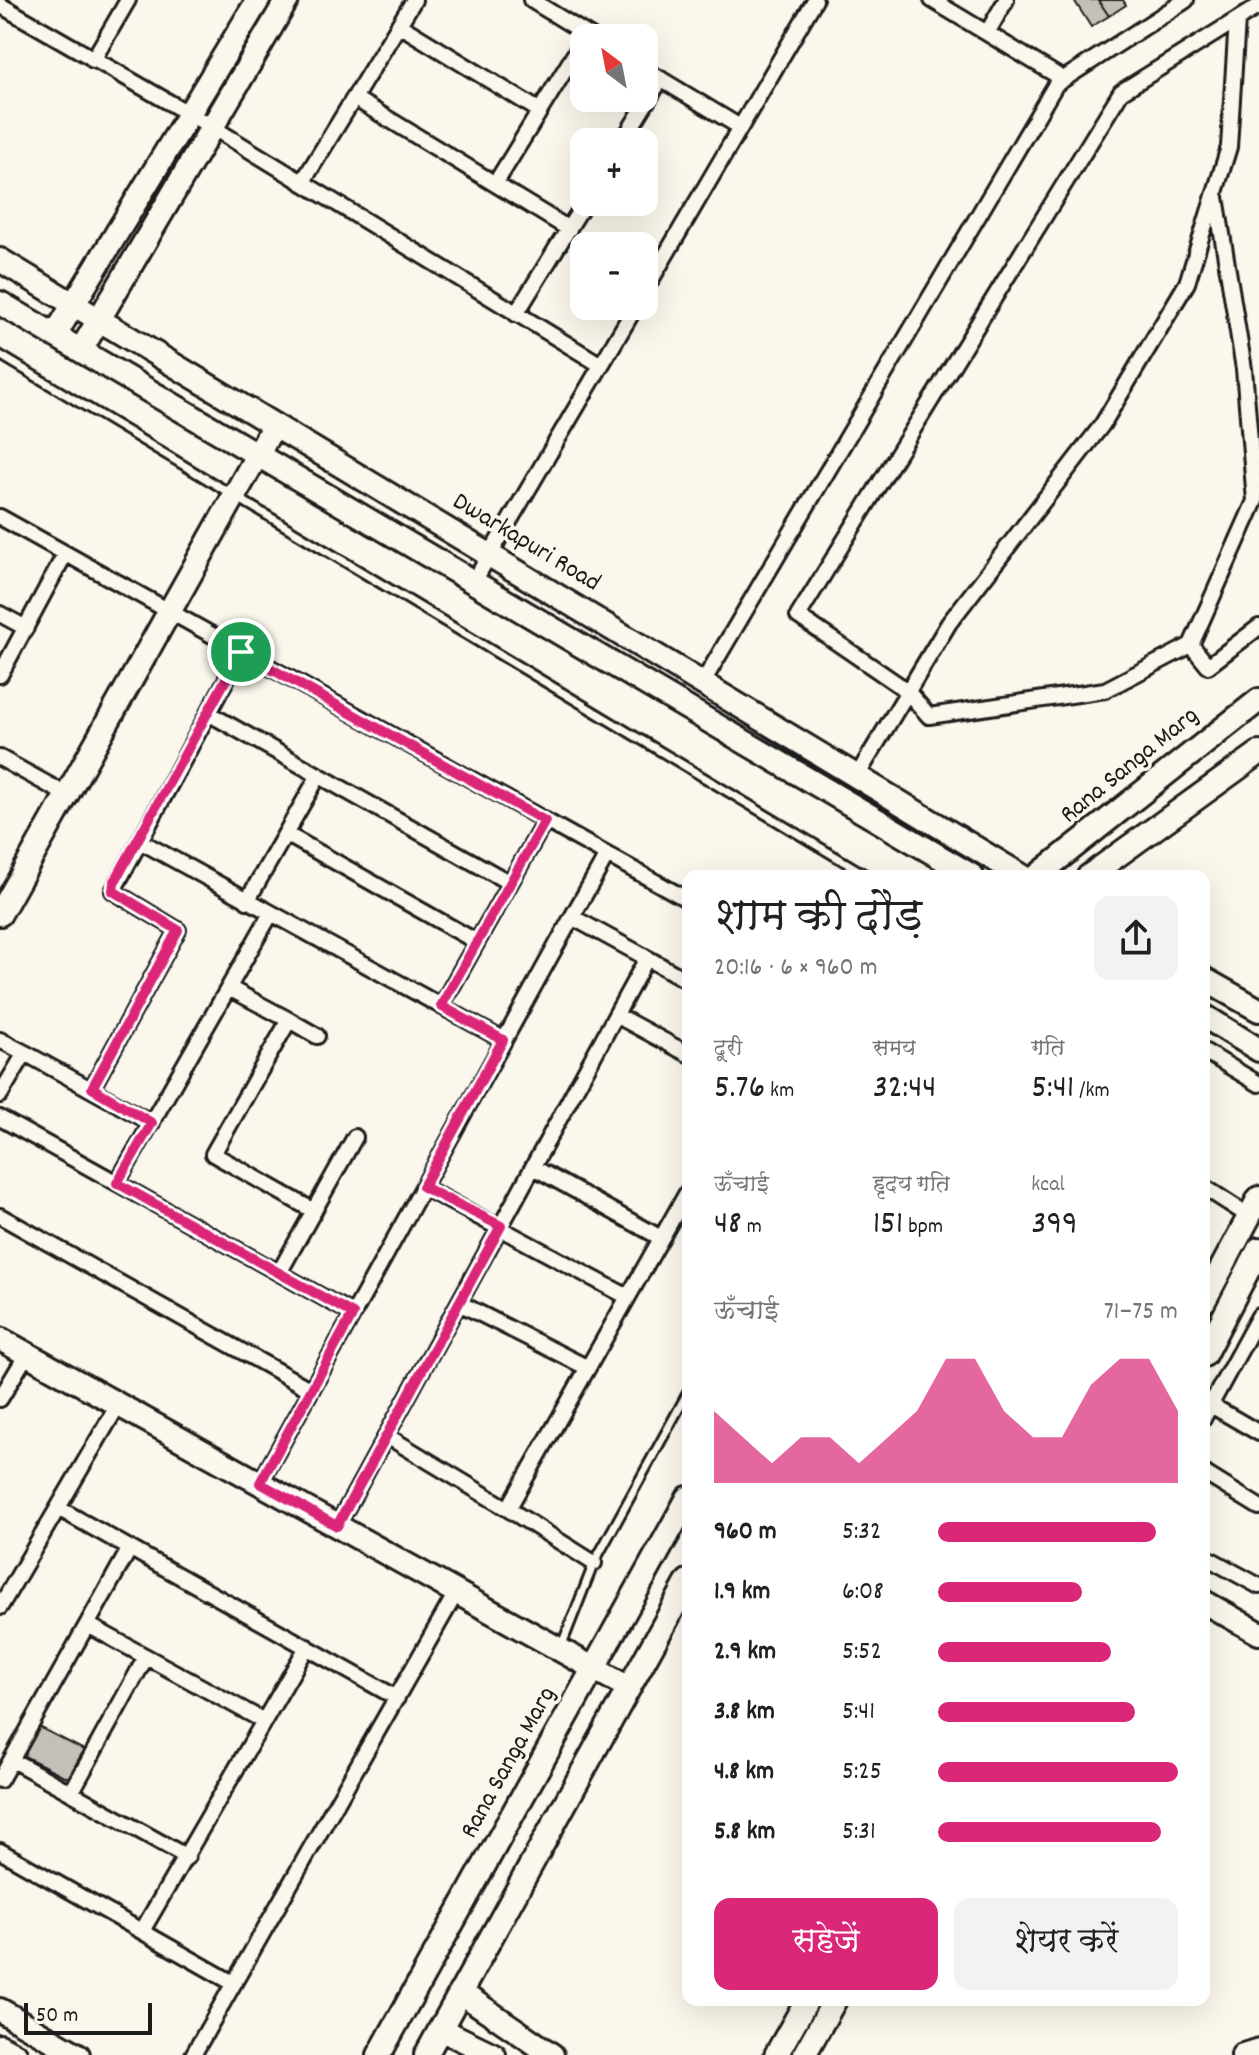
<!DOCTYPE html>
<html lang="hi">
<meta charset="utf-8">
<style>
body{margin:0;font-family:Dekko,"Playpen Sans Deva",sans-serif;background:#f2f2f2;color:#202124;height:100vh;display:flex;flex-direction:column;font-size:30px;white-space:nowrap}
*{box-sizing:border-box;margin:0}
p{font-size:26px;color:#757577}
.icon{flex:none;width:44px;height:44px;fill:none;stroke:currentColor;stroke-width:2;stroke-linecap:round;stroke-linejoin:round}
.map{position:relative;flex:1;overflow:hidden}
.side{position:absolute;left:682px;top:870px;width:528px;height:1136px;display:flex;flex-direction:column;background:#fff;border-radius:16px;box-shadow:0 8px 32px #0002}
.side>*{flex:none}
.needle{width:52px;rotate:328deg}
.tools{position:absolute;left:570px;top:24px;display:grid;gap:16px}
.tools a{display:grid;place-items:center;width:88px;height:88px;border-radius:16px;background:#fff;box-shadow:0 8px 32px #0002;font-size:40px}
.scale{position:absolute;left:24px;bottom:20px;width:128px;box-sizing:border-box;padding-left:8px;border:4px solid #1c1c1c;border-top:0;font-size:22px;line-height:28px;white-space:nowrap;color:#1c1c1c;-webkit-text-stroke:6px #fbf7ec;paint-order:stroke}
.pin{position:absolute;display:grid;place-items:center;width:68px;height:68px;color:#fff;margin:-34px;border:4px solid #fff;border-radius:50%;box-shadow:0 2px 8px #0007}
.round{display:grid;place-items:center;flex:none;width:84px;height:84px;border-radius:16px;background:#f2f2f2}
.headline{display:flex;align-items:center;justify-content:space-between;height:136px;padding:0 32px}
h1{font-size:44px;font-weight:600;line-height:60px}
.metrics{display:grid;grid-template-columns:repeat(3,1fr);gap:12px;height:136px;padding:8px 32px}
.metrics div{display:grid;align-content:center}
.metrics b{font-size:34px;font-weight:600}
.metrics small{font-size:22px;font-weight:400}
.metrics p{font-size:22px}
.chart{height:224px;padding:16px 32px}
.chart p{display:flex;justify-content:space-between}
.chart svg{width:100%;height:144px;margin-top:8px;fill:#db2777;opacity:.7}
.action{display:flex;gap:16px;margin-top:auto;padding:16px 32px}
.action a{flex:1;height:92px;border-radius:16px;background:#db2777;color:#fff;font-size:32px;font-weight:600;line-height:92px;text-align:center}
.action a+a{background:#f2f2f2;color:#202124}
ul{padding:0 32px;list-style:none;font-size:26px}
li{display:grid;grid-template-columns:128px 96px 1fr;align-items:center;height:60px}
li i{height:20px;border-radius:10px;background:#db2777}
.map>svg:first-child{display:block}
.building{fill:#c3c0b8;stroke:#1c1c1c;stroke-width:2}
.lines{fill:none;stroke-linecap:round;stroke-linejoin:round}
.lane-casing{stroke:#1c1c1c;stroke-width:13}
.street-casing{stroke:#1c1c1c;stroke-width:20}
.secondary-casing{stroke:#1c1c1c;stroke-width:28}
.lane{stroke:#fbf7ec;stroke-width:7}
.street{stroke:#fbf7ec;stroke-width:14}
.secondary{stroke:#fbf7ec;stroke-width:22}
.route-casing{stroke:#fff;stroke-width:16}
.route{stroke:#db2777;stroke-width:10}
.labels{text-anchor:middle;dominant-baseline:central;stroke-width:7;stroke-linejoin:round;paint-order:stroke}
.street-label{font-size:26px;fill:#1c1c1c;stroke:#fbf7ec}
</style>
<div class="map">
<svg width="1259" height="2055" viewBox="0 0 1259 2055">
<rect width="100%" height="100%" fill="#fbf7ec"/>
<filter id="ink" filterUnits="userSpaceOnUse"><feTurbulence type="fractalNoise" baseFrequency=".0125" numOctaves="2"/><feDisplacementMap in="SourceGraphic" scale="16" xChannelSelector="R" yChannelSelector="G"/><feConvolveMatrix kernelMatrix="1 2 1 2 8 2 1 2 1" color-interpolation-filters="sRGB"/></filter>
<g filter="url(#ink)">
<path class="building" d="M 1074,0 L 1098,0 L 1109,16 L 1091,27 Z
M 1098,0 L 1123,0 L 1126,5 L 1109,16 Z
M 39,1727 L 84,1750 L 68,1778 L 24,1756 Z"/>
<g class="lines">
<g class="lane-casing">
<path id="lane" d="M 0,355 L 868,876
M 561,1647 L 594,1563 L 688,1392"/>
</g>
<g class="street-casing">
<path id="street" d="M 531,0 L 593,38
M 932,0 L 1063,79
M 0,5 L 212,127 L 601,365
M 1259,6 L 1121,92 L 798,616 L 906,690 L 929,716 L 1105,690 L 1191,645 L 1208,666 L 1259,627
M 399,25 L 540,111
M 987,33 L 1006,0
M 93,60 L 128,0
M 644,69 L 740,127
M 354,98 L 569,229
M 622,142 L 661,79
M 302,183 L 414,0
M 495,184 L 584,39
M 644,292 L 815,0
M 516,314 L 585,202
M 0,517 L 688,900
M 473,583 L 636,306
M 0,614 L 26,628
M 1191,645 L 1255,501 L 1244,369 L 1216,197
M 241,652 L 140,841 L 503,1040
M 0,675 L 65,554
M 703,682 L 1056,84 L 1186,0
M 208,713 L 510,883
M 0,758 L 67,795
M 857,776 L 949,623 L 1102,425 L 1187,283 L 1229,147 L 1237,20
M 286,834 L 477,942
M 247,901 L 319,775
M 572,917 L 607,855
M 647,958 L 688,981
M 229,988 L 289,1020 L 213,1154 L 314,1211
M 441,1006 L 545,821
M 616,1015 L 688,1054
M 289,1020 L 317,1036
M 0,1040 L 25,1053 L 0,1095
M 1204,1051 L 1259,1084
M 25,1053 L 152,1123
M 92,1088 L 178,930 L 113,891 L 140,841
M 0,1118 L 353,1314
M 533,1167 L 661,1238
M 117,1183 L 270,915
M 423,1187 L 628,1297
M 1204,1187 L 1249,1216
M 0,1216 L 311,1390
M 279,1273 L 355,1137
M 459,1303 L 588,1368
M 0,1399 L 27,1354
M 1204,1401 L 1259,1433
M 1204,1417 L 1259,1316
M 387,1436 L 508,1509 L 688,1191
M 1204,1473 L 1259,1507
M 260,1483 L 572,917 L 647,958 L 337,1526
M 58,1508 L 397,1698
M 508,1509 L 594,1563
M 1204,1556 L 1259,1586
M 0,1607 L 118,1405
M 88,1625 L 264,1721
M 12,1760 L 187,1857
M 0,1780 L 130,1548
M 71,1793 L 146,1657
M 0,1851 L 233,1983
M 142,1931 L 307,1647
M 193,2055 L 456,1593"/>
</g>
<g class="secondary-casing">
<path id="secondary" d="M 0,260 L 1022,876
M 0,303 L 972,876
M 55,335 L 258,0
M 81,350 L 287,0
M 1037,876 L 1259,700
M 1089,876 L 1259,753
M 0,914 L 274,425
M 1204,979 L 1259,1010
M 1204,1016 L 1259,1050
M 1204,1301 L 1259,1198
M 0,1339 L 629,1688
M 1204,1355 L 1259,1249
M 1204,1602 L 1259,1633
M 460,1992 L 552,2055
M 0,2010 L 78,2055
M 440,2029 L 494,2055
M 0,2046 L 16,2055
M 379,2055 L 688,1498
M 426,2055 L 688,1581
M 776,2055 L 807,2000
M 804,2055 L 835,2000
M 1243,2055 L 1259,2050"/>
</g>
<use href="#lane" class="lane"/>
<use href="#street" class="street"/>
<use href="#secondary" class="secondary"/>
</g>
</g>
<g class="lines" filter="url(#ink)">
<g class="route-casing">
<path id="route" d="M 241,652 L 545,821 L 441,1006 L 503,1040 L 423,1187 L 501,1226 L 337,1526 L 260,1483 L 353,1314 L 117,1183 L 152,1123 L 92,1088 L 178,930 L 113,891 L 114,883 Z"/>
</g>
<use href="#route" class="route"/>
</g>
<g class="labels">
<g class="street-label">
<text transform="translate(526 543) rotate(31)">Dwarkapuri Road</text>
<text transform="translate(1130 766) rotate(-39)">Rana Sanga Marg</text>
<text transform="translate(509 1763) rotate(-61)">Rana Sanga Marg</text>
</g>
</g>
</svg>
<div class="tools">
<a><svg class="needle" viewBox="-14 -14 28 28"><path d="M0-13l5 13h-10z" fill="#e53935"/><path d="M0 13l5-13h-10z" fill="#757577"/></svg></a>
<a>+</a>
<a>−</a>
</div>
<div class="scale">50 m</div>
<div class="pin" style="left:241px;top:652px;background:#1e9e55"><svg class="icon" aria-label="arrive" viewBox="0 0 24 24"><path d="M6 21V4h12l-3 4 3 4H6"/></svg></div>
<section class="side">
<div class="headline"><div><h1>शाम की दौड़</h1><p>20:16 · 6 × 960 m</p></div><a class="round"><svg class="icon" aria-label="share" viewBox="0 0 24 24"><path d="M12 15V3M7 8l5-5 5 5M5 13v7h14v-7"/></svg></a></div>
<div class="metrics">
<div><p>दूरी</p><b>5.76<small> km</small></b></div>
<div><p>समय</p><b>32:44</b></div>
<div><p>गति</p><b>5:41<small> /km</small></b></div>
</div>
<div class="metrics">
<div><p>ऊँचाई</p><b>48<small> m</small></b></div>
<div><p>हृदय गति</p><b>151<small> bpm</small></b></div>
<div><p>kcal</p><b>399</b></div>
</div>
<div class="chart"><p><span>ऊँचाई</span>71–75 m</p>
<svg viewBox="0 0 160 44" preserveAspectRatio="none"><path d="M0 44V22L10 30L20 38L30 30L40 30L50 38L60 30L70 22L80 6L90 6L100 22L110 30L120 30L130 14L140 6L150 6L160 22V44z"/></svg>
</div>
<ul>
<li><b>960 m</b>5:32<i style="width:91%"></i></li>
<li><b>1.9 km</b>6:08<i style="width:60%"></i></li>
<li><b>2.9 km</b>5:52<i style="width:72%"></i></li>
<li><b>3.8 km</b>5:41<i style="width:82%"></i></li>
<li><b>4.8 km</b>5:25<i style="width:100%"></i></li>
<li><b>5.8 km</b>5:31<i style="width:93%"></i></li>
</ul>
<div class="action"><a>सहेजें</a><a>शेयर करें</a></div>
</section>
</div>
